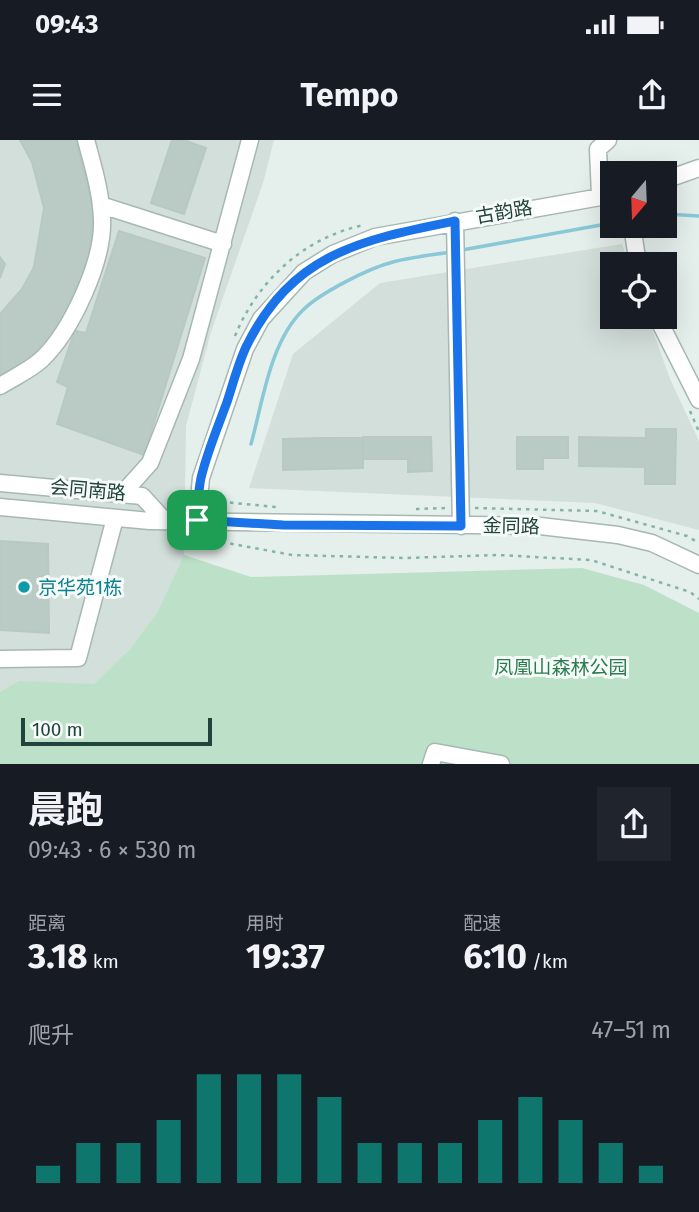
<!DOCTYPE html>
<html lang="zh">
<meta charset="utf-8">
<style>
body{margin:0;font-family:"Fira Sans","Noto Sans SC",sans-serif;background:#20242c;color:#f1f3f6;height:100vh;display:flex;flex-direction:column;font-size:26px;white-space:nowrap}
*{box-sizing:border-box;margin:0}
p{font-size:23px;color:#9ea1a6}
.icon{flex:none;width:38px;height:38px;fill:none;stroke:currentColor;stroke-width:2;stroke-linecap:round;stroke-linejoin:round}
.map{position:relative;height:624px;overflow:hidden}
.drawer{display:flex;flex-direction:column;background:#171b24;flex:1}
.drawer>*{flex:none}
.needle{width:46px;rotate:199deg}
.fabs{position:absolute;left:600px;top:21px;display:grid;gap:14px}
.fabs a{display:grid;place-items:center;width:77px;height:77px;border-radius:0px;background:#171b24;box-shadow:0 7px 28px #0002;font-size:35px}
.scale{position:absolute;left:21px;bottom:18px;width:191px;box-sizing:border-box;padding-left:7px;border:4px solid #22433b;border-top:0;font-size:19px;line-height:24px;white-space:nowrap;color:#22433b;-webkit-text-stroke:5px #f6fbf9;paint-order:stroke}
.pin{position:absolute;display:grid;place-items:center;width:60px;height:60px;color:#fff;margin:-30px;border-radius:14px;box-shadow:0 4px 10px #0006}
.round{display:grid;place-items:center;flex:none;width:74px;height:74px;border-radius:0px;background:#20242c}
.summary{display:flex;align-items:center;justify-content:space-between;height:119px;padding:0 28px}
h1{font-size:38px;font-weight:700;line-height:52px}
.metrics{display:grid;grid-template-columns:repeat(3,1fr);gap:10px;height:119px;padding:7px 28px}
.metrics div{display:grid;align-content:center}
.metrics b{font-size:35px;font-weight:700}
.metrics small{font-size:19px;font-weight:400}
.metrics p{font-size:19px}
.chart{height:196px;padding:14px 28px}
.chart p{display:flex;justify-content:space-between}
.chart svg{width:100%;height:126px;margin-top:7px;stroke:#0f766e;stroke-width:6}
.status{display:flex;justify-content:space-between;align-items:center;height:49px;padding:0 35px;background:#171b24;direction:ltr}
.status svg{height:19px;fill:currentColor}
header{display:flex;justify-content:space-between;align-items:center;height:91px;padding:0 28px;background:#171b24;font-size:32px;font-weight:700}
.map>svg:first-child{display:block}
.built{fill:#d3dfda}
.green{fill:#bde1c8}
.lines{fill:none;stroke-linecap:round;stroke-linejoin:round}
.stream{stroke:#8ac8d7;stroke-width:3.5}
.building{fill:#bacac4;stroke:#b7c9c2;stroke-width:2}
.minor-casing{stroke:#a7b8b3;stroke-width:19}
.path{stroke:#83b5a7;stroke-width:2.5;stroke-dasharray:3.5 5;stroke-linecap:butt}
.minor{stroke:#fff;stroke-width:16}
.route-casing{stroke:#fff;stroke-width:14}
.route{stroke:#1a73e8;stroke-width:9}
.culture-dot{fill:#0f9aa8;stroke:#f6fbf9;stroke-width:2.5}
.labels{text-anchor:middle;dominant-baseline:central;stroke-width:6;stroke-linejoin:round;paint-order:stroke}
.street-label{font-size:19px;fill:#22433b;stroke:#f6fbf9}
.culture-label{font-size:19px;fill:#0d838f;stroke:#f6fbf9;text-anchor:start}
.park-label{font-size:19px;fill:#297d4d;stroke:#f6fbf9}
</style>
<div class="status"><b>09:43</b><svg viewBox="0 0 49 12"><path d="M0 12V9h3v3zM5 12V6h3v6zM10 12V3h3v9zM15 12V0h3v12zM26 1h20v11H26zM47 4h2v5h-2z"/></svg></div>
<header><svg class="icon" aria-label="menu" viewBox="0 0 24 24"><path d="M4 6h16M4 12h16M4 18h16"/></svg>Tempo<svg class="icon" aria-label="share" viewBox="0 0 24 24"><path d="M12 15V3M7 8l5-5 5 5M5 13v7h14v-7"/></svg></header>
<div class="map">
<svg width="699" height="624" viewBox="0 0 699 624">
<rect width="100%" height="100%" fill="#e5efeb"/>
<path class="built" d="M 0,0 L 274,0 L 263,43 L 211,192 L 186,286 L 184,416 L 158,471 L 130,509 L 14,624 L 0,624 Z
M 622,104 L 629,124 L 612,124 L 612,177 L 648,177 L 670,239 L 699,301 L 699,390 L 595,363 L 249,348 L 293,214 L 380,143 Z"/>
<path class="green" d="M 184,415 L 251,437 L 582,428 L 644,445 L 699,473 L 699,624 L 0,624 L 0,552 L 19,541 L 94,544 L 130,509 L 158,471 Z"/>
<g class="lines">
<path class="stream" d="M 665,74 L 699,76
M 462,110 L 612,83
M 251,304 C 263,261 270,202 303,170 C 320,153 369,128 393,122 C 411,117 432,115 451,112"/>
</g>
<path class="building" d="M 20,0 L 76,0 L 93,65 L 91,112 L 77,155 L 47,204 L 18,228 L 0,238 L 0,174 L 22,149 L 34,127 L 44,68 L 32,22 Z
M 172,0 L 184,0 L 206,8 L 184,74 L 151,63 Z
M 119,91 L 205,118 L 144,315 L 57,284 L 68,247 L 57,242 L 75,191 L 86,193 Z
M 0,117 L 5,124 L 0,138 Z
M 646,289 L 676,289 L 675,344 L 645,344 L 645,327 L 579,326 L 579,297 L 646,298 Z
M 363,297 L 363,328 L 283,330 L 283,299 Z
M 363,297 L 431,297 L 432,331 L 408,332 L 408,319 L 363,319 Z
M 517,297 L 568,297 L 568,318 L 543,318 L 543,329 L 517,329 Z
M 0,401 L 48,404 L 49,493 L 0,490 Z"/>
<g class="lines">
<g class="minor-casing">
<path id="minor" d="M 665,40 L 699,28
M 600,56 L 598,9 L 608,0
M 101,65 L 223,104
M 455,81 L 461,386
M 632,86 L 638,124
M 657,177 L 699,260
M 0,246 C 13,238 30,230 41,220 C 71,192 104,121 102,79 C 101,52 93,26 86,0
M 0,343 L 142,356 L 165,381
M 123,353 L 150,323 L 191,219 L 250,0
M 0,367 L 150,381 L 540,386 L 618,395 L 652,403 L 699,425
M 197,380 L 201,338 L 245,209 L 261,179 L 304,132 L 333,114 L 375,97 L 612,55
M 0,519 L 78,518 L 115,378
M 431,624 L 435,612 L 501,624"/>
</g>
<path class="path" d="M 645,33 L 651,32
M 235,196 C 258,140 305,97 364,85
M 690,271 L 699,292
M 213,361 L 276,367
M 475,368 L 597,371 L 687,396 L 699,403
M 416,369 L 447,368
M 211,394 L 211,400 L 292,415 L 405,418 L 498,415 L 591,420 L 690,452 L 699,459"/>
<use href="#minor" class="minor"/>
</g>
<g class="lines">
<g class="route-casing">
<path id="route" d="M 455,81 L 461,386 L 283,385 L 197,380 C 198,366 198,351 201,338 C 207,312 218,287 227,262 C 233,244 238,224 246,207 C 292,113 361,100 455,81 Z"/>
</g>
<use href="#route" class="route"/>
</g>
<circle class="culture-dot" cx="24" cy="447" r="7"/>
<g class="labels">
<g class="street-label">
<text transform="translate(504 72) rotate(-10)">古韵路</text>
<text transform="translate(88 350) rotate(5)">会同南路</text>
<text transform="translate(511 386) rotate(1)">金同路</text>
</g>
<g class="culture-label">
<text x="38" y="447">京华苑1栋</text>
</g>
<g class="park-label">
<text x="561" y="527">凤凰山森林公园</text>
</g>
</g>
</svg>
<div class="fabs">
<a><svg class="needle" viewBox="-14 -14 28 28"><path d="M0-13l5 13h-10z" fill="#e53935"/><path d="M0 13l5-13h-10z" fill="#9ea1a6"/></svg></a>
<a><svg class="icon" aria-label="locate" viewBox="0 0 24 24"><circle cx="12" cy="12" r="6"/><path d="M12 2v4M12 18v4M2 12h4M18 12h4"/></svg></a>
</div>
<div class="scale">100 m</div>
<div class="pin" style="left:197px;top:380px;background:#1e9e55"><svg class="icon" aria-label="arrive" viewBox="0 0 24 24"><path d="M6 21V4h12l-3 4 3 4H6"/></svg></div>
</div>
<section class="drawer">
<div class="summary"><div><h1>晨跑</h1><p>09:43 · 6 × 530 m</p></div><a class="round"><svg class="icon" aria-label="share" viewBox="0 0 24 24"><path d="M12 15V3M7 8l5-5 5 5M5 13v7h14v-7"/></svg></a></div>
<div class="metrics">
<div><p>距离</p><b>3.18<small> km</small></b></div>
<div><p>用时</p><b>19:37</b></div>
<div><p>配速</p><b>6:10<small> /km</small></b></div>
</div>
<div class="chart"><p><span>爬升</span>47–51 m</p>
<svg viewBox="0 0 160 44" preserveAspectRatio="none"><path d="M5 44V38M15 44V30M25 44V30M35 44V22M45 44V6M55 44V6M65 44V6M75 44V14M85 44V30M95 44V30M105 44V30M115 44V22M125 44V14M135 44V22M145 44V30M155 44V38"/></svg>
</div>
</section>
